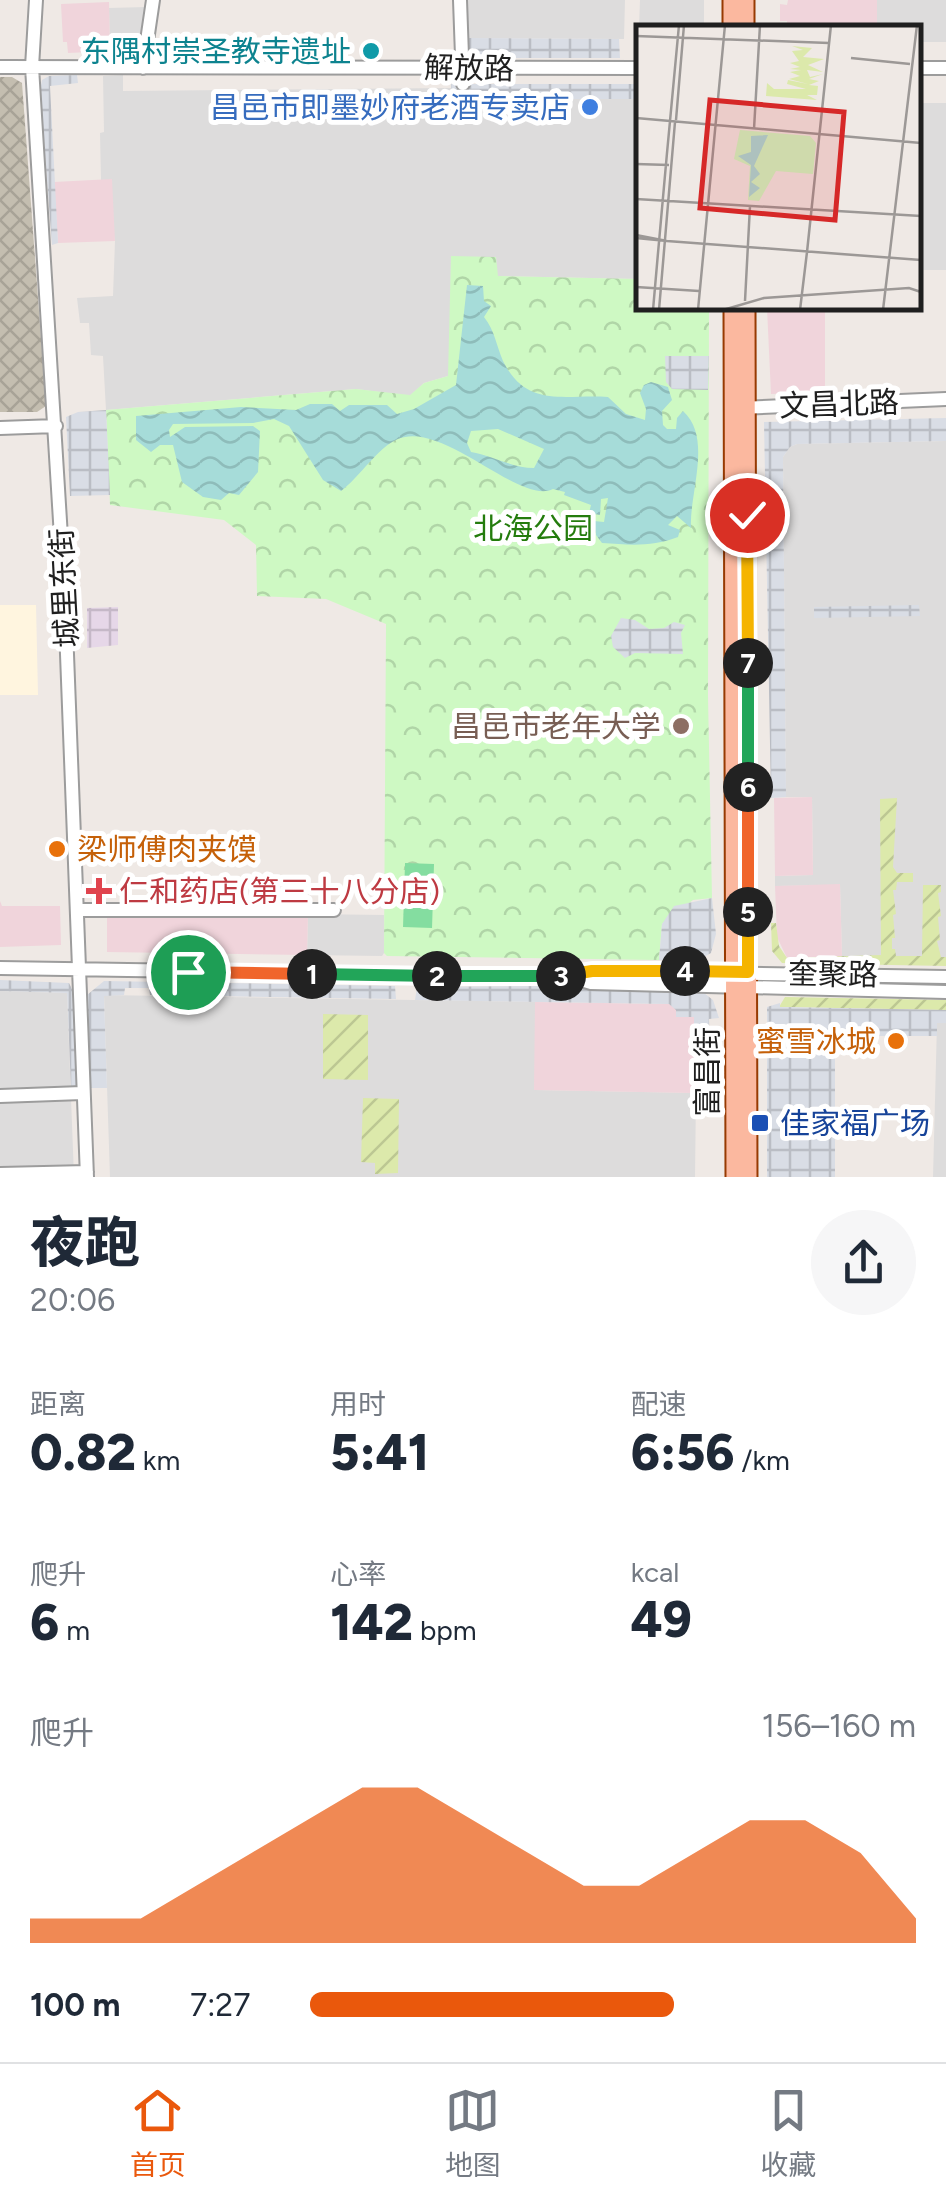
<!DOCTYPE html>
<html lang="zh">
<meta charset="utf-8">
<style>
body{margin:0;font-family:Figtree,"Noto Sans SC",sans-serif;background:#f6f6f7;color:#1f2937;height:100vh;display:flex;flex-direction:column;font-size:38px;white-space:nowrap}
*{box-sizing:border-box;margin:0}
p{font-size:32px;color:#747a83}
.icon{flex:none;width:55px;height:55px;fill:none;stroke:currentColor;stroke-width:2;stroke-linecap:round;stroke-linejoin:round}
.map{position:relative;height:1177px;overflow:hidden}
.sheet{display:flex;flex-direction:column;background:#fff;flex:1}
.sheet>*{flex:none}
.pin{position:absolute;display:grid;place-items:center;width:85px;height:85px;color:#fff;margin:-42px;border:5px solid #fff;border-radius:50%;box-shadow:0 2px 10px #0007}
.km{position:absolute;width:50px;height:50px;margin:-25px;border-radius:50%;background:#222;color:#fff;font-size:28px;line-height:50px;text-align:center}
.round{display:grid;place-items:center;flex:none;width:105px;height:105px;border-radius:52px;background:#f6f6f7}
.overview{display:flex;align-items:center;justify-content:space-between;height:170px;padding:0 30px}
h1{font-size:55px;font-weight:800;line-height:75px}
.metrics{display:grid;grid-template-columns:repeat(3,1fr);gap:15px;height:170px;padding:10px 30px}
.metrics div{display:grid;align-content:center}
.metrics b{font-size:50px;font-weight:800}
.metrics small{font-size:28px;font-weight:400}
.metrics p{font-size:28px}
.chart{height:280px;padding:20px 30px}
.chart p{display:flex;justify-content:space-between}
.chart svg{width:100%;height:180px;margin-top:10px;fill:#ea580c;opacity:.7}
ul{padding:0 30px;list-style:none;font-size:32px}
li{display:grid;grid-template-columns:160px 120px 1fr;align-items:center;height:75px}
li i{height:25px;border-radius:12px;background:#ea580c}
.tabs{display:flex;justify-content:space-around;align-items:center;height:140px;border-top:2px solid #e0e1e3;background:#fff;font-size:28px;color:#747a83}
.tabs a{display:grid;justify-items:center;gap:5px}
.tabs .on{color:#ea580c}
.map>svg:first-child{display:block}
.residential{fill:#dddcdc}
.commercial{fill:#f0d4db}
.industrial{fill:url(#industrial-grid)}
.education{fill:#fff5df}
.construction{fill:url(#construction-cross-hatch)}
.park{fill:url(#park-crowns)}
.garden{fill:url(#garden-furrows)}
.pitch{fill:#84dda0}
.plaza{fill:url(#plaza-grid)}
.water{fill:url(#water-waves);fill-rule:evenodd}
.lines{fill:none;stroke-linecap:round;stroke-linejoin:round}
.minor-casing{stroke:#9c9c9c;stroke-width:16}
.major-casing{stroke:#973a02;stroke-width:19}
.minor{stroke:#fff;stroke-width:12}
.major{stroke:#fbb89f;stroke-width:15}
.split-1-casing{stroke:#fff;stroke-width:20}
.split-2-casing{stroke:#fff;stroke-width:20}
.split-3-casing{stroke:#fff;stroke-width:20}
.split-4-casing{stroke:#fff;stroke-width:20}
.split-5-casing{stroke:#fff;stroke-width:20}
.split-6-casing{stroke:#fff;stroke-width:20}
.split-7-casing{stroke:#fff;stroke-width:20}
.split-8-casing{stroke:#fff;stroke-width:20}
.split-1{stroke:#f0652b;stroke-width:12}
.split-2{stroke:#22a559;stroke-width:12}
.split-3{stroke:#22a559;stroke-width:12}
.split-4{stroke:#f5b400;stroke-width:12}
.split-5{stroke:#f5b400;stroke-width:12}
.split-6{stroke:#f0652b;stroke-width:12}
.split-7{stroke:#22a559;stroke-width:12}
.split-8{stroke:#f5b400;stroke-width:12}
.culture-dot{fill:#0f9aa8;stroke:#fff;stroke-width:4}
.shop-dot{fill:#3f7fe0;stroke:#fff;stroke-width:4}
.education-dot{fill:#8d6e63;stroke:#fff;stroke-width:4}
.food-dot{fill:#e8710a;stroke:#fff;stroke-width:4}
.health-dot{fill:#e0444e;stroke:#fff;stroke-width:4}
.transit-dot{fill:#1a4fb4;stroke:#fff;stroke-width:4}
.labels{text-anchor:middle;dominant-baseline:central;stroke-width:10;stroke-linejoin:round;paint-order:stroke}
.culture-label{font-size:30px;fill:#0d838f;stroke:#fff;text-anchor:end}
.street-label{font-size:30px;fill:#1f1f1f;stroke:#fff}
.shop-label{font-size:30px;fill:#366cbe;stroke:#fff;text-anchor:end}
.park-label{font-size:30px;fill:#247c0d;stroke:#fff}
.education-label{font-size:30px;fill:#785e54;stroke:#fff;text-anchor:end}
.food-label{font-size:30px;fill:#c56008;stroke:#fff;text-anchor:start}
.health-label{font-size:30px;fill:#be3a42;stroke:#fff;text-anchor:start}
.transit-label{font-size:30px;fill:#164399;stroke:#fff;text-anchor:start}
.inset-road{fill:none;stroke:#9c9896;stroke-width:2.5}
.view{fill:#d62828;fill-opacity:0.15;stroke:#d62828;stroke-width:5}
.inset-edge{fill:none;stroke:#1f1f1f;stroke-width:5}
</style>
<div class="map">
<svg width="946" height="1177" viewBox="0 0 946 1177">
<defs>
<pattern id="industrial-grid" width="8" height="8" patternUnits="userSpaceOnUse" patternTransform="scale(2.5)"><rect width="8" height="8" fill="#e6d7e8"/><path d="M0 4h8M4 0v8" fill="none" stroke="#c5b8c7"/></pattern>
<pattern id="construction-cross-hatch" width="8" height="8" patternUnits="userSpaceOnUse" patternTransform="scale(2.5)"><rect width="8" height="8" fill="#c4beb0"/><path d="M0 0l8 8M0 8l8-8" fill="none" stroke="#a8a397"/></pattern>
<pattern id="park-crowns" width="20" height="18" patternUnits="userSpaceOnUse" patternTransform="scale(2.5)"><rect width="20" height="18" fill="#cef9c3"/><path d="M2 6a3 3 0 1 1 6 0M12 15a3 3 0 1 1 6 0" fill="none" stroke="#b0d5a7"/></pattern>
<pattern id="garden-furrows" width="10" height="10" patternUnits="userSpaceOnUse" patternTransform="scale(2.5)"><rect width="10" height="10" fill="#dce9ab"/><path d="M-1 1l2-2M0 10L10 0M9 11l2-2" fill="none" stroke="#bcc793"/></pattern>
<pattern id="plaza-grid" width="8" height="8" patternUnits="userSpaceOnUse" patternTransform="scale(2.5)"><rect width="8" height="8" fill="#d9dde5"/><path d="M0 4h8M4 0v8" fill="none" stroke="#babdc4"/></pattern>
<pattern id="water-waves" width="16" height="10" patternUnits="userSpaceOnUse" patternTransform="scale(2.5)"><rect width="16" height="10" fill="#a6dcd9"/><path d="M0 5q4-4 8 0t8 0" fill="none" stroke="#8ebcba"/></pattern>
</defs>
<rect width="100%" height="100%" fill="#efe9e5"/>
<path class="residential" d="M 468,0 L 625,0 L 624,39 L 468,38 Z
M 640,0 L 704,0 L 704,27 L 639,28 Z
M 877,0 L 946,0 L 946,42 L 919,42 L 918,28 L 877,28 Z
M 146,7 L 141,51 L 110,51 L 109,8 Z
M 123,75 L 123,91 L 451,88 L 452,99 L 638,99 L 638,279 L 498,276 L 448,376 L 424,383 L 410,396 L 356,389 L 106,410 L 103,356 L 91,355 L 89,323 L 80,323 L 77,298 L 113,296 L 115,241 L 101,180 L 100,133 L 104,132 L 103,76 Z
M 919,103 L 946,103 L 946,270 L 919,270 Z
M 946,441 L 946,957 L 842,957 L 840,885 L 775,886 L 775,876 L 813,875 L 812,797 L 786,797 L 783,457 L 790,447 L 797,444 Z
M 308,914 L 384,915 L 384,953 L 382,956 L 307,955 Z
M 0,991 L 67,993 L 74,1177 L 0,1177 Z
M 104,995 L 535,1002 L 535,1090 L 696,1093 L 695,1177 L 110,1177 Z
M 937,1023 L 946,1023 L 946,1177 L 933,1177 Z"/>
<path class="commercial" d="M 788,0 L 877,0 L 877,27 L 787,27 L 787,21 L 780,21 L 780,4 L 787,5 Z
M 109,2 L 110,51 L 68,53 L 67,42 L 63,42 L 61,4 Z
M 112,179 L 115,241 L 58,243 L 54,182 Z
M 767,308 L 825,308 L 825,392 L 771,394 Z
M 812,797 L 813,875 L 775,876 L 774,798 Z
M 840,884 L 842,957 L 787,958 L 777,937 L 775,886 Z
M 0,901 L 2,906 L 60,906 L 61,945 L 0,947 Z
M 107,914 L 308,914 L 307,955 L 107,952 Z
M 535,1002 L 669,1004 L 694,1017 L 694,1093 L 534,1090 Z"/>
<path class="industrial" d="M 118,607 L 118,645 L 87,648 L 87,608 Z"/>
<path class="education" d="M 0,605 L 36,605 L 38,695 L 0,695 Z"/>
<path class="construction" d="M 0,77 L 12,77 L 22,83 L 46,406 L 37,412 L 0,412 Z"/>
<path class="park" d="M 451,256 L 496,257 L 498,276 L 638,279 L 638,308 L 709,308 L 708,696 L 712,898 L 693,900 L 662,924 L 659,960 L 387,956 L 384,953 L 386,624 L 326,599 L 257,596 L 256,545 L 224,520 L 110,505 L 106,410 L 356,389 L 410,395 L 424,383 L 448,376 Z"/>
<path class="garden" d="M 897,798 L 893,867 L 897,873 L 913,873 L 913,882 L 897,882 L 896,890 L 893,890 L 896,914 L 893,915 L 895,938 L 892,938 L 892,949 L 895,949 L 896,956 L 922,956 L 923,885 L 941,885 L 941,892 L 938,893 L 941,916 L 938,917 L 940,940 L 937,941 L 941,957 L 946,957 L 946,966 L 782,963 L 772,951 L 771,923 L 776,923 L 779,946 L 787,958 L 881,955 L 880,799 Z
M 785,997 L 946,1000 L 946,1010 L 779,1007 Z
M 323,1014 L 368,1015 L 368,1080 L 323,1079 Z
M 363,1098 L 399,1099 L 398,1173 L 375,1174 L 375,1163 L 361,1162 Z"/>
<path class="pitch" d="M 405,863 L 434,864 L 432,928 L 403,927 Z"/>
<path class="plaza" d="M 463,0 L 468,0 L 468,38 L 619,39 L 620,58 L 463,58 Z
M 77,75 L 78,83 L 50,86 L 58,243 L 52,245 L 40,90 L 42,80 L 49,76 Z
M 451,84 L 638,84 L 638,99 L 451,99 Z
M 665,356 L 709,356 L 708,390 L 672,389 L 666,382 Z
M 106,410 L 110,495 L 70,496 L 66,417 L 78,412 Z
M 946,418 L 946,441 L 797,444 L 790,447 L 783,457 L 786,797 L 771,798 L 764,422 Z
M 919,605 L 920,616 L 814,618 L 814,607 Z
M 621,618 L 635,620 L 649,629 L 664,628 L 674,622 L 685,625 L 681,633 L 683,654 L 635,653 L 625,658 L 613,647 L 611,636 Z
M 712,898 L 716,934 L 711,953 L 695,962 L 659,960 L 662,924 L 674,906 Z
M 0,980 L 69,983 L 73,991 L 77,1087 L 71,1088 L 67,993 L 0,991 Z
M 104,981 L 395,986 L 396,999 L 150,995 L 149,988 L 125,988 L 124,995 L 104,996 L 107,1088 L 91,1088 L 87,995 Z
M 554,986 L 693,990 L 704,993 L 713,1000 L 719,1018 L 709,1019 L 711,1092 L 694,1093 L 694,1017 L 676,1017 L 676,1010 L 669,1004 L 415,1000 L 417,987 Z
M 780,1003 L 780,1007 L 946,1010 L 946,1023 L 937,1023 L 937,1036 L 835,1036 L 835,1177 L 767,1177 L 767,1007 Z"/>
<path class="water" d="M 467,285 L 483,286 L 484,301 L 491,306 L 484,317 C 495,331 496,345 503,361 C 527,409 563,394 608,397 L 626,414 L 645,420 L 646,409 L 640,393 L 644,385 L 651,382 L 668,387 L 672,400 L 662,411 L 663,425 L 667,429 L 676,429 L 677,418 L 683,411 C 713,438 689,493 691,528 L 677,516 L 668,525 L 680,530 L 678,537 C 652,547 630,545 602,543 L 596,535 L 594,521 L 604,522 L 608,498 L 601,499 L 600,515 L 589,513 L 591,505 L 564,495 L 565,492 L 553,489 C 520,506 443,420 398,439 C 378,447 360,477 341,491 L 323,480 L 289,426 L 274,419 L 253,423 L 173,424 L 169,430 L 170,437 L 185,427 L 253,426 L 260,431 L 258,472 L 239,495 L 229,493 L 221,500 L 203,497 L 182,482 L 173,445 L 160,445 L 151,452 L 136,440 L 136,416 L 241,407 L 296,410 L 310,404 L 332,404 L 340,411 L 349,405 L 387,405 L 397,414 L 414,409 L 456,385 ZM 498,429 L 544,449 L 534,468 C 513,468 493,456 471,452 L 467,443 L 471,431 Z"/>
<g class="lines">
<g class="minor-casing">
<path id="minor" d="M 36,0 L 32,67 L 65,602 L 87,1177
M 460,0 L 463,84
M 0,67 L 638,68
M 143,68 L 153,0
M 918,68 L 946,68
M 739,408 L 946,399
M 0,428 L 56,426
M 77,910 L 334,910
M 0,968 L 568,977 L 592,971 L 946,977
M 571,977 L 591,983 L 946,992
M 0,1096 L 82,1093
M 0,1174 L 87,1172"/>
</g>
<g class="major-casing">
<path id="major" d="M 731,28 L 731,0
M 746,28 L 746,0
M 732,308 L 734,1177
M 747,308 L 749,1177"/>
</g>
<use href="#minor" class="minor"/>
<use href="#major" class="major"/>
</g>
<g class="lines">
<g class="split-1-casing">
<path id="split-1" d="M 188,972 L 312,974"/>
</g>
<g class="split-2-casing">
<path id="split-2" d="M 312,974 L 437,976"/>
</g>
<g class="split-3-casing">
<path id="split-3" d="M 437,976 L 561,976"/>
</g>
<g class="split-4-casing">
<path id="split-4" d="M 561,976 L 592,971 L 685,971"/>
</g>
<g class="split-5-casing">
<path id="split-5" d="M 685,971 L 748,972 L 748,912"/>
</g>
<g class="split-6-casing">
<path id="split-6" d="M 748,787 L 748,912"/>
</g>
<g class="split-7-casing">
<path id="split-7" d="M 748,663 L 748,787"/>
</g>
<g class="split-8-casing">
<path id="split-8" d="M 747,515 L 748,663"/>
</g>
<use href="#split-1" class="split-1"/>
<use href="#split-2" class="split-2"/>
<use href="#split-3" class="split-3"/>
<use href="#split-4" class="split-4"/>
<use href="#split-5" class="split-5"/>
<use href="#split-6" class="split-6"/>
<use href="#split-7" class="split-7"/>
<use href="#split-8" class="split-8"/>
</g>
<circle class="culture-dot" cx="371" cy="51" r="10"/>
<circle class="shop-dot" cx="590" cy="107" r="10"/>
<circle class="education-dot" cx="681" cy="726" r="10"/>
<g class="food-dot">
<circle cx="57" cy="849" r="10"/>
<circle cx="896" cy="1041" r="10"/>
</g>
<path class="health-dot" d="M94 876h10v10h10v10h-10v10h-10v-10h-10v-10h10z"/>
<rect class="transit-dot" x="750" y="1113" width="20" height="20" rx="5"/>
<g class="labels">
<g class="culture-label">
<text x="351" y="51">东隅村崇圣教寺遗址</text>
</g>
<g class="street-label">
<text transform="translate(469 68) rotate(1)">解放路</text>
<text transform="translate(839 404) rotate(-2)">文昌北路</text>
<text transform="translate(64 588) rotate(-93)">城里东街</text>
<text transform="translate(833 974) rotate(1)">奎聚路</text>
<text transform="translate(707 1072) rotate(-90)">富昌街</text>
</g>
<g class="shop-label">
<text x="570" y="107">昌邑市即墨妙府老酒专卖店</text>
</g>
<g class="park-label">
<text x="533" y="528">北海公园</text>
</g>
<g class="education-label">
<text x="661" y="726">昌邑市老年大学</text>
</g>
<g class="food-label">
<text x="77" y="849">梁师傅肉夹馍</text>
<text x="876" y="1041" text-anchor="end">蜜雪冰城</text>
</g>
<g class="health-label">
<text x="119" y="891">仁和药店(第三十八分店)</text>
</g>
<g class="transit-label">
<text x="780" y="1123">佳家福广场</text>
</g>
</g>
<g transform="translate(636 25)">
<rect width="285" height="285" fill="#efe9e5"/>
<path d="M 104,105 L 174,111 L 180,118 L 177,149 L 140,146 L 123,176 L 112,175 L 114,141 L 98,134 Z" fill="#cef9c3"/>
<path d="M 156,21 L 176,23 L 167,32 L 188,34 L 172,40 L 187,47 L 171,45 L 174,52 L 187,49 L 173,54 L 183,56 L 173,60 L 182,61 L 181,70 L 171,70 L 181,75 L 130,71 L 131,58 L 138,64 L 170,64 L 151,59 L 152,55 L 172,59 L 153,54 L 164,51 L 154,47 L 165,45 L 154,44 L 164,42 L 154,38 L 163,36 L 156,26 L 167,25 Z" fill="#dce9ab"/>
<path d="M 132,110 L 118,141 L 124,149 L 115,157 L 124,163 L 113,172 L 115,140 L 102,131 L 115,127 L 115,111 Z" fill="#a6dcd9"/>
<path class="inset-road" d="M 0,11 L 193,18M 215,33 L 274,39M 0,93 L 285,118M 40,95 L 48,0M 118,104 L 124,0M 31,128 L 43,0M 0,139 L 33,140M 0,174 L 285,191M 0,210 L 31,216 L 0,213M 31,216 L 285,235M 171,227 L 195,0M 22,228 L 31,128M 0,262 L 63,266M 109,276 L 114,181M 17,285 L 22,228M 23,285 L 39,97M 62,285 L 89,0M 87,285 L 128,273 L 273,263 L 285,267M 164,285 L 171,227M 247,285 L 281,0"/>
<path class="view" d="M 74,75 L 208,87 L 199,195 L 64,183 Z"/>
<rect width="285" height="285" class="inset-edge"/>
</g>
</svg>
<div class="pin" style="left:188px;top:972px;background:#1e9e55"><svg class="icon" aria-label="arrive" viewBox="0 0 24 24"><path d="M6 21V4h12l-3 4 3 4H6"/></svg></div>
<div class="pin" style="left:747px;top:515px;background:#d93025"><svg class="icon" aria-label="check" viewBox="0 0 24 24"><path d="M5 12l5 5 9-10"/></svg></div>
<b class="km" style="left:312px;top:974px">1</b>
<b class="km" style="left:437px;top:976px">2</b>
<b class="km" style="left:561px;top:976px">3</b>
<b class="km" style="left:685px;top:971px">4</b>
<b class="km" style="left:748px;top:912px">5</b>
<b class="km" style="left:748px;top:787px">6</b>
<b class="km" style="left:748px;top:663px">7</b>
</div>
<section class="sheet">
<div class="overview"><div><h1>夜跑</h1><p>20:06</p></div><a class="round"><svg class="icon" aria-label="share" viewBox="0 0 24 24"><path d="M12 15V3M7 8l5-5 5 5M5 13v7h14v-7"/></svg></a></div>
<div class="metrics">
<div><p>距离</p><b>0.82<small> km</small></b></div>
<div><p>用时</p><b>5:41</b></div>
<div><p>配速</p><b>6:56<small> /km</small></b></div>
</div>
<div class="metrics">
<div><p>爬升</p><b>6<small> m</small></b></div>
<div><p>心率</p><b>142<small> bpm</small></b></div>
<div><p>kcal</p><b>49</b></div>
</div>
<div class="chart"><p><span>爬升</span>156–160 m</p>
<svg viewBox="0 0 160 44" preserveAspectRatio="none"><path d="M0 44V38L10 38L20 38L30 30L40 22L50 14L60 6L70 6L80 14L90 22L100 30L110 30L120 22L130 14L140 14L150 22L160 38V44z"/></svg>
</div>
<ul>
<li><b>100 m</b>7:27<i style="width:60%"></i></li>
</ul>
</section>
<nav class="tabs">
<a class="on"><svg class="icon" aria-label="home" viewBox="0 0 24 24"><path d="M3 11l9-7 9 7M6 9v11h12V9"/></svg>首页</a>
<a><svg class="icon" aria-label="map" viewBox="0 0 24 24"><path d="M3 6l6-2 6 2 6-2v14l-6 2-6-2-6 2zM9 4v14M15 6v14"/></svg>地图</a>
<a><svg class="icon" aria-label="saved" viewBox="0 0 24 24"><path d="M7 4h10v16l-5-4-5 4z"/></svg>收藏</a>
</nav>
